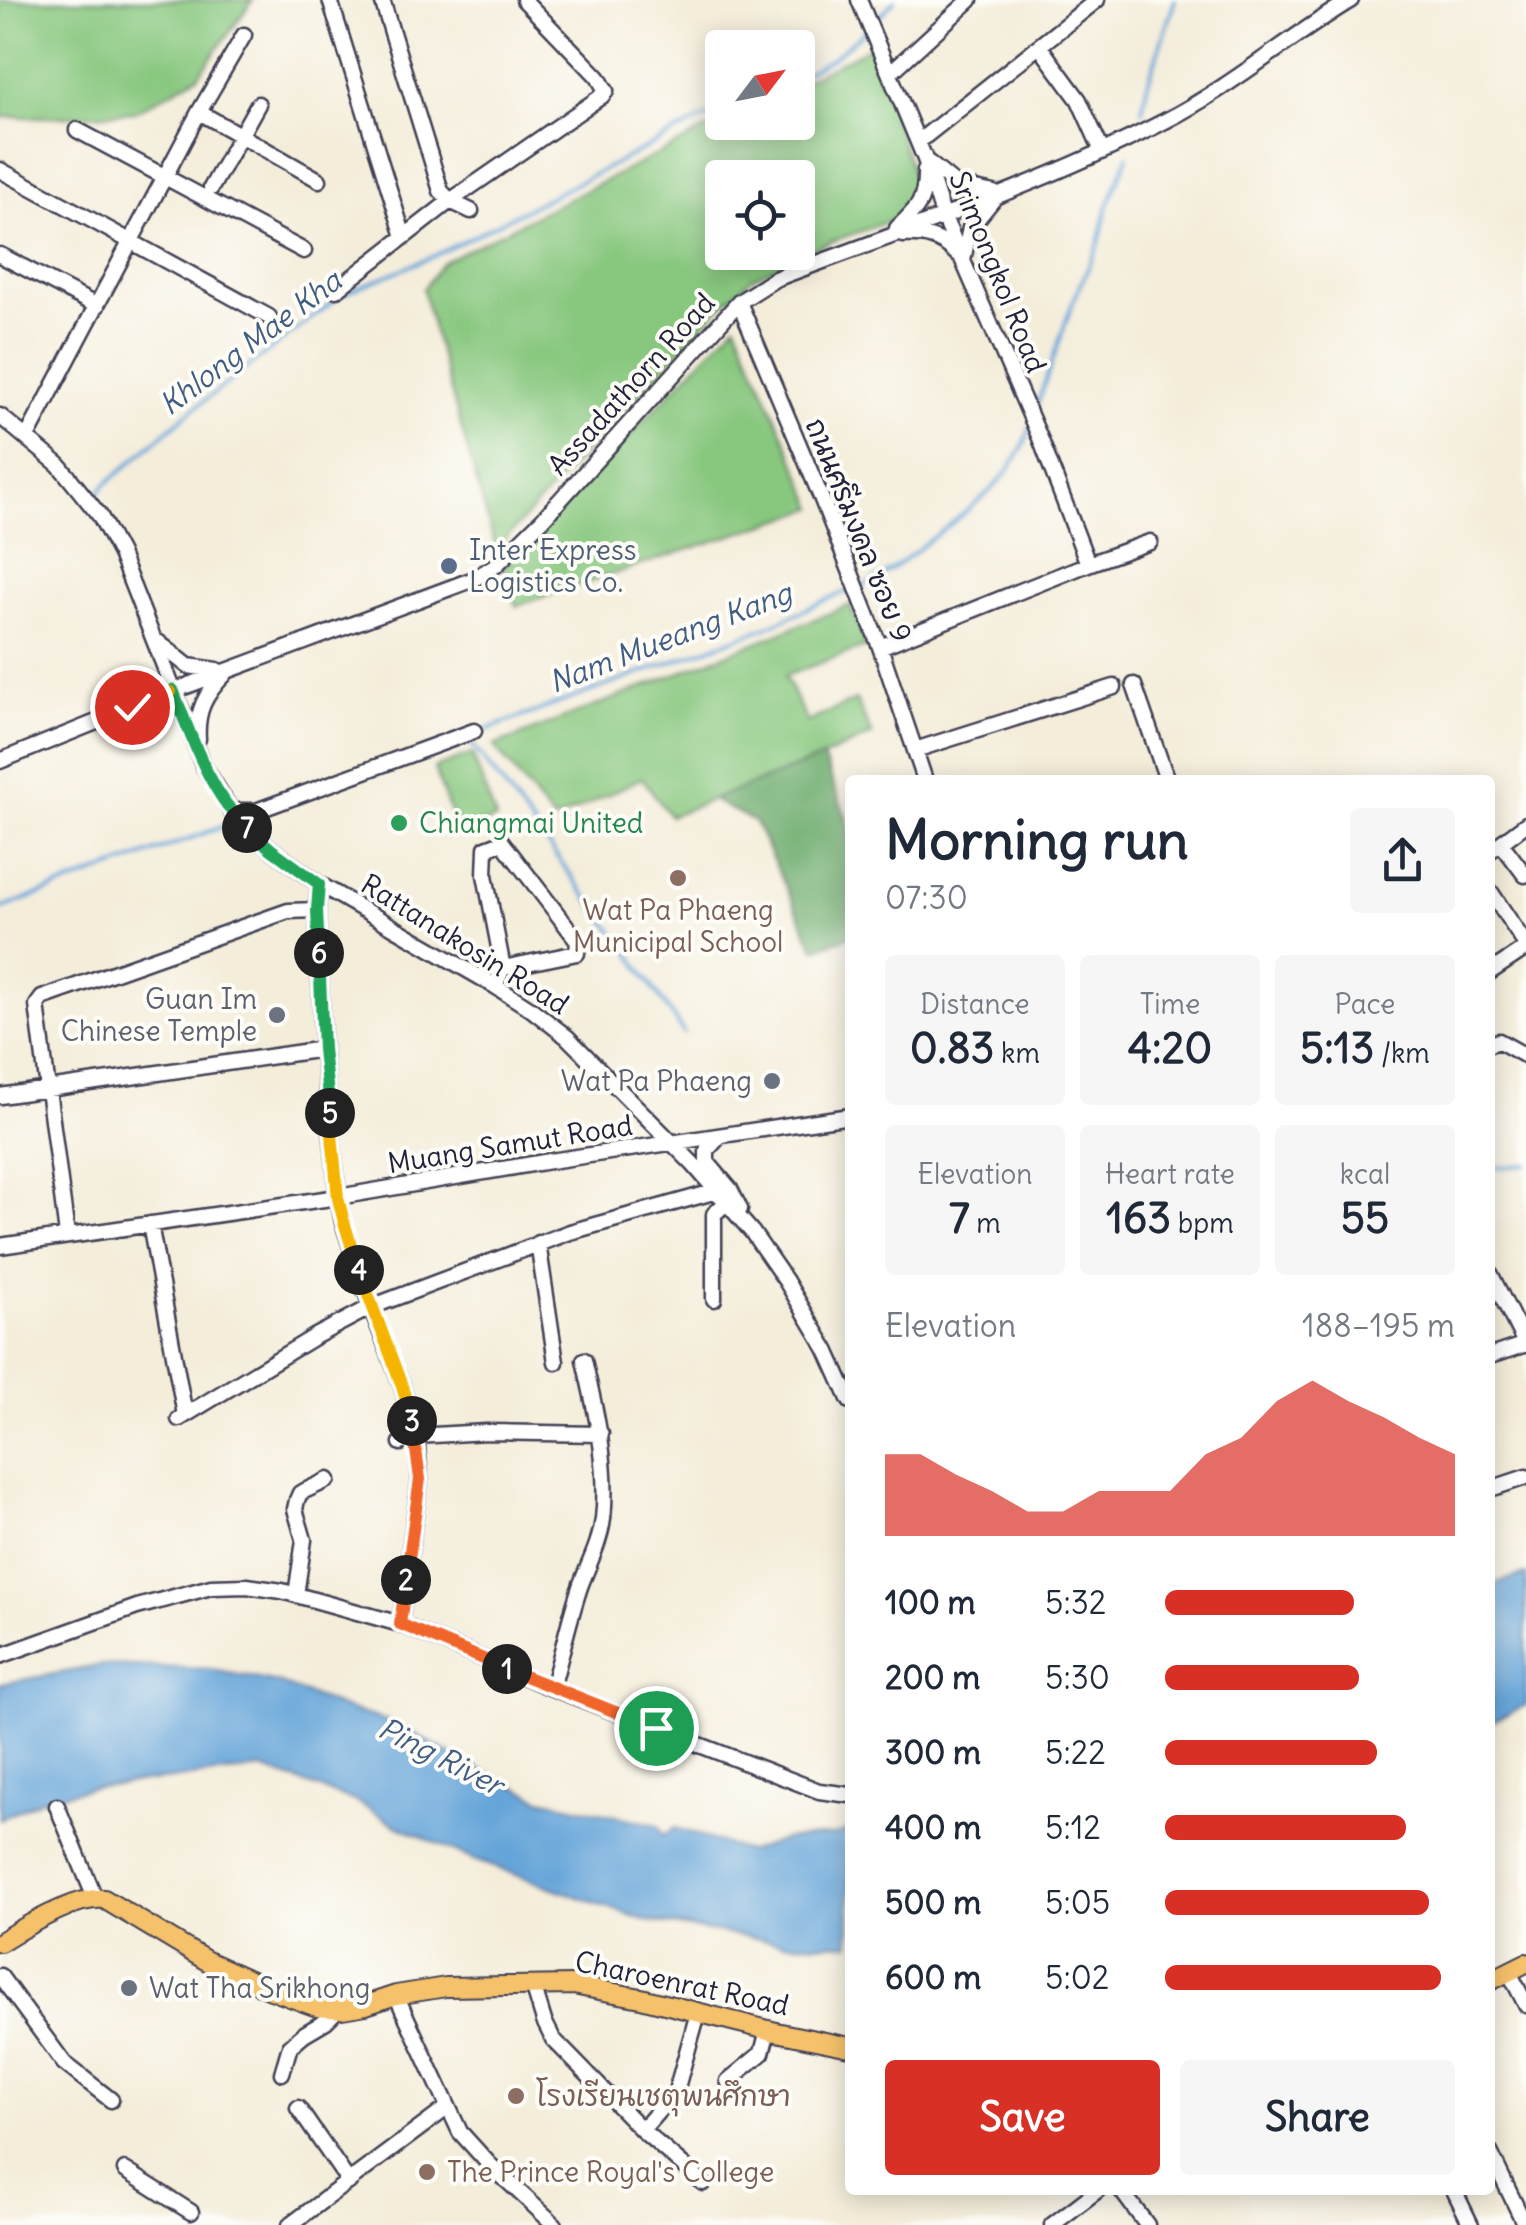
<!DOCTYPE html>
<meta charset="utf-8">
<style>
body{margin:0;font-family:Delius,"Playpen Sans Thai",sans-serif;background:#f6f6f7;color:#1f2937;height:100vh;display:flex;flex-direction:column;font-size:38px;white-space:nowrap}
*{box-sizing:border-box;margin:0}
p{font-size:32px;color:#747a83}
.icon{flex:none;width:55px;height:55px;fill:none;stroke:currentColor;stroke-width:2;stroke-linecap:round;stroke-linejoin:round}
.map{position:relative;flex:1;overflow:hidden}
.drawer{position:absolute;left:845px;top:775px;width:650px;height:1420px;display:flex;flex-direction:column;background:#fff;border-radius:10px;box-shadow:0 5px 25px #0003}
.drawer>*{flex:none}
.needle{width:65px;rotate:58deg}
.controls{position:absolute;left:705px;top:30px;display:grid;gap:20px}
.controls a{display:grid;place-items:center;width:110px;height:110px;border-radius:10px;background:#fff;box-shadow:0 5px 25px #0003;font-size:50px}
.pin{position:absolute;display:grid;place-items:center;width:85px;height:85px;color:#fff;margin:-42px;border:5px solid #fff;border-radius:50%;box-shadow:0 2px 10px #0007}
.km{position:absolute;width:50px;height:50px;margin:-25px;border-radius:50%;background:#222;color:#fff;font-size:28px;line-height:50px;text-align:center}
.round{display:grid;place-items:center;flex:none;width:105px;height:105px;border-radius:10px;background:#f6f6f7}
.head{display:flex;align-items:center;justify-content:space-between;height:170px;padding:0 40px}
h1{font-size:55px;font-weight:800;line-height:75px}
.metrics{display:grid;grid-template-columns:repeat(3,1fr);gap:15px;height:170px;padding:10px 40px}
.metrics div{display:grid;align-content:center;border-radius:10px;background:#f6f6f7;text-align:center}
.metrics b{font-size:42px;font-weight:800}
.metrics small{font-size:28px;font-weight:400}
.metrics p{font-size:28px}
.chart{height:280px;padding:20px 40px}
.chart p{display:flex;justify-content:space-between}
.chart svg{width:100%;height:180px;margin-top:10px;fill:#d93025;opacity:.7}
.action{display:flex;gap:20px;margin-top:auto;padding:20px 40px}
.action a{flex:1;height:115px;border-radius:10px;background:#d93025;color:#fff;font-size:40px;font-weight:800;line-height:115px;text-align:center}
.action a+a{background:#f6f6f7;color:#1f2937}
ul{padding:0 40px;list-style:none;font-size:32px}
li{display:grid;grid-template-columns:160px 120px 1fr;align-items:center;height:75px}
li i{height:25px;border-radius:12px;background:#d93025}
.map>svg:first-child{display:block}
.green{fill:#87c77e;stroke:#54745c;stroke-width:2.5;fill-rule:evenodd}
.forest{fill:#6dac6d;stroke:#486754;stroke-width:2.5}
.water{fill:#66a5d9;stroke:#44648a;stroke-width:2.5}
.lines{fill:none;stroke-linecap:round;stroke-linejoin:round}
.stream{stroke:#66a5d9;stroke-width:4}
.minor-casing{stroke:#424053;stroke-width:19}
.major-casing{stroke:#424053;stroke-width:22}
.minor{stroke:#fff;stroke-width:14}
.major{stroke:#f5c16b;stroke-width:18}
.split-1-casing{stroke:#fff;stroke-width:20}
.split-2-casing{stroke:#fff;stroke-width:20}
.split-3-casing{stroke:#fff;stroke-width:20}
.split-4-casing{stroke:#fff;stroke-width:20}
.split-5-casing{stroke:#fff;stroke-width:20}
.split-6-casing{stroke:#fff;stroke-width:20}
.split-7-casing{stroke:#fff;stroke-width:20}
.split-8-casing{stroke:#fff;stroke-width:20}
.split-9-casing{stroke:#fff;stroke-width:20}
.split-1{stroke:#f0652b;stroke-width:12}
.split-2{stroke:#f0652b;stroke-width:12}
.split-3{stroke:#f0652b;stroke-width:12}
.split-4{stroke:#f5b400;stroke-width:12}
.split-5{stroke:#f5b400;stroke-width:12}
.split-6{stroke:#22a559;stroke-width:12}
.split-7{stroke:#22a559;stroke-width:12}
.split-8{stroke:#22a559;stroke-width:12}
.split-9{stroke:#f5b400;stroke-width:12}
.service-dot{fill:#5c6f8a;stroke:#fdfcf7;stroke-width:4}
.leisure-dot{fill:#2e9e5b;stroke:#fdfcf7;stroke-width:4}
.education-dot{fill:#8d6e63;stroke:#fdfcf7;stroke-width:4}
.worship-dot{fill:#6b7280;stroke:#fdfcf7;stroke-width:4}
.labels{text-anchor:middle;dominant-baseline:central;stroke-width:8;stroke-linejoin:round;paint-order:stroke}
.street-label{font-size:28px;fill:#22223b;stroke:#fdfcf7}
.service-label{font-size:28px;fill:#4e5e75;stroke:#fdfcf7;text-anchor:start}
.leisure-label{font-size:28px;fill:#27864d;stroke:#fdfcf7;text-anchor:start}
.education-label{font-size:28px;fill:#785e54;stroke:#fdfcf7;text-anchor:start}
.worship-label{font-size:28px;fill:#5b616d;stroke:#fdfcf7;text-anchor:end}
.water-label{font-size:30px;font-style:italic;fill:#415d82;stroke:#fdfcf7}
</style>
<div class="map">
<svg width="1526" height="2225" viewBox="0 0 1526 2225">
<rect width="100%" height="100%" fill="#fdfcf7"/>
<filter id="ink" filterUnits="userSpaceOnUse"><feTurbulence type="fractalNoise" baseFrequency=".01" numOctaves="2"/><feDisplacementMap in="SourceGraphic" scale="20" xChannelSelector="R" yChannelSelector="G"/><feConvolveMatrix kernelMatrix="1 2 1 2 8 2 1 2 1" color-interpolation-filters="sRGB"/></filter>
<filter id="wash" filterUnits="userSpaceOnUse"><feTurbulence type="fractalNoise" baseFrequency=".0048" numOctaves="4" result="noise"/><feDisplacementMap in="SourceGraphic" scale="40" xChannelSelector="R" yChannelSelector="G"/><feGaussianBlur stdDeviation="2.25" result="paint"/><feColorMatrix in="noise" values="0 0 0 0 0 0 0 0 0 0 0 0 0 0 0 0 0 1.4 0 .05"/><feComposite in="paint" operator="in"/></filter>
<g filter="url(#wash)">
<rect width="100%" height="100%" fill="#f4edda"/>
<path class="green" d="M 0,0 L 253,0 L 198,76 L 135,112 L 56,117 L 0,117 Z
M 871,46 L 919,194 L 910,214 L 830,242 L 753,277 L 717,310 L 496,549 L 429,315 L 423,289 L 443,262 L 722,122 L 798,122 L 798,84 ZM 722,178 L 798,178 L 798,252 L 722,252 Z
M 736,324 L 815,508 L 516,606 L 503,568 Z
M 850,605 L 867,646 L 785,676 L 807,722 L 856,700 L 872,735 L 823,757 L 670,816 L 642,778 L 554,821 L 494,746 Z
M 472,754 L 496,819 L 458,833 L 434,768 Z"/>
<path class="forest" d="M 823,757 L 850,827 L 850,936 L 815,949 L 755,822 L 712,800 Z"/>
<path class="water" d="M 1526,1574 L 1526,1705 L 1490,1723 L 1490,1585 Z
M 103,1665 L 210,1669 L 278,1683 L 347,1709 L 397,1724 L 463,1761 L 541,1799 L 658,1825 L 663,1835 L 676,1828 L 748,1852 L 785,1839 L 835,1835 L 850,1830 L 850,1944 L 785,1943 L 647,1921 L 474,1860 L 398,1826 L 355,1801 L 262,1769 L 90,1788 L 42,1799 L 0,1819 L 0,1684 Z"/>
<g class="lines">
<path class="stream" d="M 874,22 L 895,0
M 798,77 L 832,58 L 868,29
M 1142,111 L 1147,86 L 1175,0
M 1034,414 L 1071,307 L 1099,243 L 1107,208 L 1128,156
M 94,498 L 105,485 L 182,418 L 343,294 L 436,255 L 722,109
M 863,586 C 889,573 911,555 934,537 C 973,506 1015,478 1030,428
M 480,732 L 767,627 L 830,598 L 854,589
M 468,739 L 628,951 L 684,1033
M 0,909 L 232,823
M 1490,1168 L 1526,1165"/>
</g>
</g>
<g filter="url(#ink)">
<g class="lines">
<g class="minor-casing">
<path id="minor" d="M 330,0 L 404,237
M 382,0 L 441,191 L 450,201 L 471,211
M 859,0 L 925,159 L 943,215 L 1040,438 L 1088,564
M 1040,47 L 1079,100 L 1102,151
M 890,73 L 970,0
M 199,112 L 319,180
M 77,130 L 304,251
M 918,142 L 1097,0
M 929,163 L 956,185 L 994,193
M 0,170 L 269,317
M 211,188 L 258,104
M 897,228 C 918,208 926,201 925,170
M 903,235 C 924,234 941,237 956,253
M 0,255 L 97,306
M 963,260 L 970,228 L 996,196
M 336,290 L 450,201 L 602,96 L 606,91 L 598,77 L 524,0
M 739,302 L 821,497 L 880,647 L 925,780
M 0,416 L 59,465 L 100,516 L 120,554 L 203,765 L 235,817 L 271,849 L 319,884 L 495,986 L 531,1009 L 567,1037 L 693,1164 L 752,1232 L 786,1281 L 827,1350 L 850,1401
M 27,437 L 199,112 L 244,35
M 158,642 L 188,666 L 217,670
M 880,647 L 1088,564 L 1150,542
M 1134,685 L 1167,780
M 198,739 C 196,711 205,694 225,674
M 915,750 L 1114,687
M 0,761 L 173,691 L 474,579 L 496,565 L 542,520 L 739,302 L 775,279 C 905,230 1041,185 1165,121 C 1231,87 1288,38 1351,0
M 232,811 L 256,811 L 474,731
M 1501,843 L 1525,875
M 1490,851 L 1526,824
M 319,884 L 317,910 L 323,1049 L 338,1197 L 343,1222 L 371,1307 L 402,1386 L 416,1436 L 420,1479 L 400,1624
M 1490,891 L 1526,945
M 1490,972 L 1526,948
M 495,986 L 503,968 L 485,875 L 486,848 L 502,842 L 578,941 L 577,953 L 503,968
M 1490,1044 L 1499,1041 L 1526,1056
M 0,1096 L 323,1049
M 719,1137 L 707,1150 L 707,1162 L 730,1189 L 740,1209
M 150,1224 L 185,1415
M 67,1235 L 37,1005 L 42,998 L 288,911 L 317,910
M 538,1243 L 556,1362
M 0,1246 L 338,1197 L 550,1161 L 850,1116
M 1490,1273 L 1526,1345
M 714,1299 L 714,1214 L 727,1202
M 1490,1356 L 1526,1344
M 179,1419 L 314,1337 L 371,1307 L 570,1232 L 717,1191
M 401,1443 L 416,1436 L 486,1432 L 601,1434
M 1490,1489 L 1526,1477
M 296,1595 L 304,1540 L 295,1509 L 297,1500 L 300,1493 L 328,1480
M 0,1656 L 137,1607 L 211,1587 L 247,1586 L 282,1591 L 400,1624 L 552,1688 L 819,1791 L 850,1795
M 552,1688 C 562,1654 569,1618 581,1584 C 589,1563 600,1543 603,1519 C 609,1464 596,1413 584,1360
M 57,1806 L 95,1898
M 1509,1972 L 1526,2005
M 0,1976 L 64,2063 L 111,2100
M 533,1985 L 544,2021 L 553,2039 L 642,2130
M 396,1995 L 460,2132 L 489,2164 L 555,2225
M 698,2013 L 676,2091 L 642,2130 L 703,2183
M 282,2073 L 290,2046 L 304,2034 L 326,2021 L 338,2009
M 728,2081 L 762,2053 L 768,2030
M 298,2108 L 349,2182
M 1490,2152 L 1525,2225
M 125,2170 L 191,2212
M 1121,2190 L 1147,2225
M 1454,2190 L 1471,2225
M 290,2225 L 447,2108
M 1052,2225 L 1098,2190"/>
</g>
<g class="major-casing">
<path id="major" d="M 0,1942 C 24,1927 76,1896 104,1899 L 207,1961 L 271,1990 L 317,2007 L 342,2009 L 366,2005 L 396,1995 L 446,1987 L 573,1985 L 641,1998 L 776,2032 L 850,2047
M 1490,1981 L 1526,1963"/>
</g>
<use href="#minor" class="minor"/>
<use href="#major" class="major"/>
</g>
</g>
<g class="lines" filter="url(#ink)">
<g class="split-1-casing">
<path id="split-1" d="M 507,1669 L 656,1728"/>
</g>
<g class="split-2-casing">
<path id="split-2" d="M 406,1580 L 400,1624 L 507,1669"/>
</g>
<g class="split-3-casing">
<path id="split-3" d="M 406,1580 L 420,1479 L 412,1421"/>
</g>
<g class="split-4-casing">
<path id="split-4" d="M 359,1270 L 402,1386 L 412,1421"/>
</g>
<g class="split-5-casing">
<path id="split-5" d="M 330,1113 L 338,1198 L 344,1222 L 359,1270"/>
</g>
<g class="split-6-casing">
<path id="split-6" d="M 319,953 L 323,1049 L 330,1113"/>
</g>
<g class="split-7-casing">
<path id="split-7" d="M 247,828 L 271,849 L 319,884 L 317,910 L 319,953"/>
</g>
<g class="split-8-casing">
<path id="split-8" d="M 171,692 L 173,690 C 192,738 209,792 247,828"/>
</g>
<g class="split-9-casing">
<path id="split-9" d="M 132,707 L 171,692"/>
</g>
<use href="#split-1" class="split-1"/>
<use href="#split-2" class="split-2"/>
<use href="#split-3" class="split-3"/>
<use href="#split-4" class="split-4"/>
<use href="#split-5" class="split-5"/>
<use href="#split-6" class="split-6"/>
<use href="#split-7" class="split-7"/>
<use href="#split-8" class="split-8"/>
<use href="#split-9" class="split-9"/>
</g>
<circle class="service-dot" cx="449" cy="566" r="10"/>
<circle class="leisure-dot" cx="399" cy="823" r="10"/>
<g class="education-dot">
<circle cx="678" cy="878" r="10"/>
<circle cx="516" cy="2096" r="10"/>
<circle cx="427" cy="2172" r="10"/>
</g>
<g class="worship-dot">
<circle cx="277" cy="1015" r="10"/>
<circle cx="772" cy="1081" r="10"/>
<circle cx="129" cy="1988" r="10"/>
</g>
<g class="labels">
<g class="street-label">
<text transform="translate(998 272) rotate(68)">Srimongkol Road</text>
<text transform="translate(631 384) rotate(-48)">Assadathorn Road</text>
<text transform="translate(859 530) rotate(68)">ถนนศรีมงคล ซอย 9</text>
<text transform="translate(465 944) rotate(32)">Rattanakosin Road</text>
<text transform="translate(510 1144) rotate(-9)">Muang Samut Road</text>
<text transform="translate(682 1983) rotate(12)">Charoenrat Road</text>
</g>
<g class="service-label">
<text x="469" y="550">Inter Express<tspan x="469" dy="32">Logistics Co.</tspan></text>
</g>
<g class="leisure-label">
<text x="419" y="823">Chiangmai United</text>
</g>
<g class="education-label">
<text x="678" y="910" text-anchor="middle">Wat Pa Phaeng<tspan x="678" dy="32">Municipal School</tspan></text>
<text x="536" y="2096">โรงเรียนเชตุพนศึกษา</text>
<text x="447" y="2172">The Prince Royal's College</text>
</g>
<g class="worship-label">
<text x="257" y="999">Guan Im<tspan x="257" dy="32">Chinese Temple</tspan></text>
<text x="752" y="1081">Wat Pa Phaeng</text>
<text x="149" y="1988" text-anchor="start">Wat Tha Srikhong</text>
</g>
<g class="water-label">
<text transform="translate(250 342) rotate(-37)">Khlong Mae Kha</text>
<text transform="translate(670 637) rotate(-21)">Nam Mueang Kang</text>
<text transform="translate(441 1756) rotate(27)">Ping River</text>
</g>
</g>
</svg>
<div class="controls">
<a><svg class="needle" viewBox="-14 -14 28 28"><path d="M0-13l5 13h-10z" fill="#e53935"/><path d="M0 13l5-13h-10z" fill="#747a83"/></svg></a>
<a><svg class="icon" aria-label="locate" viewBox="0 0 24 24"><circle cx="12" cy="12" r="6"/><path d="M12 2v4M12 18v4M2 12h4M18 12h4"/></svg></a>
</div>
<div class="pin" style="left:656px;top:1728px;background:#1e9e55"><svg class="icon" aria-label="arrive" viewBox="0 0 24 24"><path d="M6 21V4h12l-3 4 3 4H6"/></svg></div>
<div class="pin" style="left:132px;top:707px;background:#d93025"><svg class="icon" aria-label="check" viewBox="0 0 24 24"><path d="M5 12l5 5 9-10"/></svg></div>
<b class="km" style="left:507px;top:1669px">1</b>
<b class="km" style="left:406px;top:1580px">2</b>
<b class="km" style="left:412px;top:1421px">3</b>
<b class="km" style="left:359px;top:1270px">4</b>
<b class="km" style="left:330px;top:1113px">5</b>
<b class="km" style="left:319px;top:953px">6</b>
<b class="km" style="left:247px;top:828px">7</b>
<section class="drawer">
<div class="head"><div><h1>Morning run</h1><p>07:30</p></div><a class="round"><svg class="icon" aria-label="share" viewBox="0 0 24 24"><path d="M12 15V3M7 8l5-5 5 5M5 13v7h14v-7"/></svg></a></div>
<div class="metrics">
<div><p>Distance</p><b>0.83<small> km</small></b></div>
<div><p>Time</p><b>4:20</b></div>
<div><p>Pace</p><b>5:13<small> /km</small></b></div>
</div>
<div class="metrics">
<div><p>Elevation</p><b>7<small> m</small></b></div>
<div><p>Heart rate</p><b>163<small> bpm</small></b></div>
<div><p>kcal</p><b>55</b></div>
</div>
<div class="chart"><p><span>Elevation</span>188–195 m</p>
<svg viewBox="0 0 160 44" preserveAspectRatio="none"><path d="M0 44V24L10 24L20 29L30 33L40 38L50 38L60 33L70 33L80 33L90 24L100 20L110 11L120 6L130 11L140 15L150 20L160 24V44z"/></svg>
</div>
<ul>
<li><b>100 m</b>5:32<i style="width:65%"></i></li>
<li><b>200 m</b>5:30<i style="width:67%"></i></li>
<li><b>300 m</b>5:22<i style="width:73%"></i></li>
<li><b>400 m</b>5:12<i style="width:83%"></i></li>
<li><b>500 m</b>5:05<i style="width:91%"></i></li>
<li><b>600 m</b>5:02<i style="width:95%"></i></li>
</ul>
<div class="action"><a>Save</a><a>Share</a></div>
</section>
</div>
